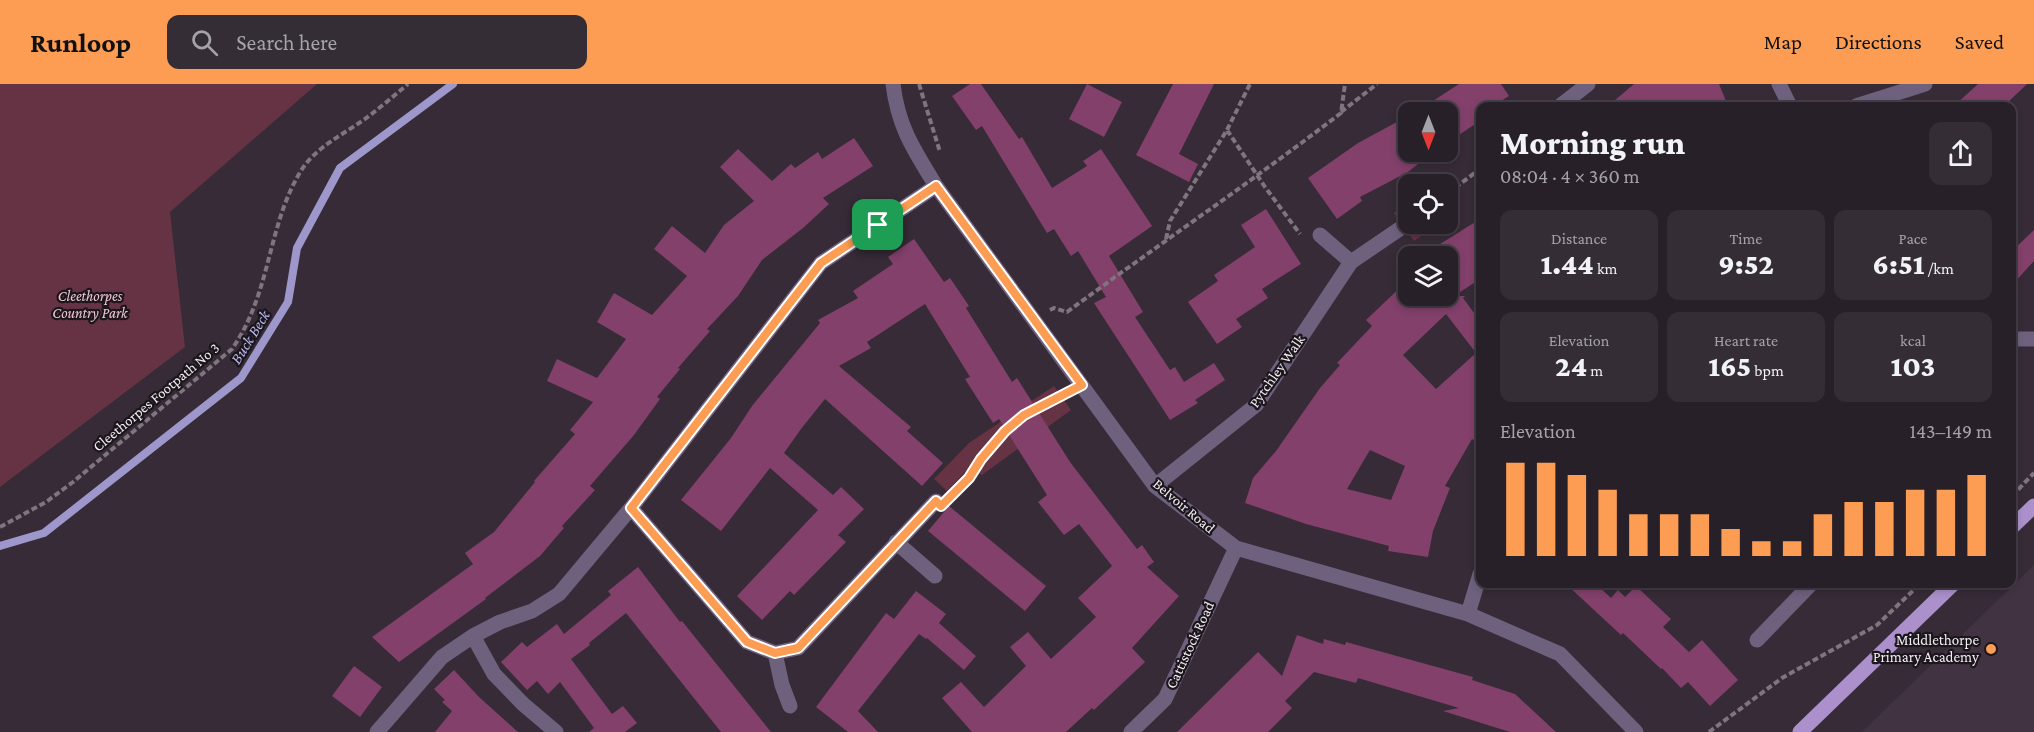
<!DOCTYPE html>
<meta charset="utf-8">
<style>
body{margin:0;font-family:"Crimson Pro",serif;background:#342d35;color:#f1f3f6;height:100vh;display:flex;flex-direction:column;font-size:22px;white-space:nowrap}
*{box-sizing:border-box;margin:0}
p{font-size:20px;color:#a5a3a8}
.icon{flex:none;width:33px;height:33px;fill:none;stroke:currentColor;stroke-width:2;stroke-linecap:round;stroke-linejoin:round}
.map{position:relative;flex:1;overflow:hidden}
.details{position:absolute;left:1476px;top:18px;width:540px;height:486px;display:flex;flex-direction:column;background:#282029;border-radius:12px;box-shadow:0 3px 9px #0003,0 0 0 2px #443e46}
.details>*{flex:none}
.needle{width:39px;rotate:180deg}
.fabs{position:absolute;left:1398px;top:18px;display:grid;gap:12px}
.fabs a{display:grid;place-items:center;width:60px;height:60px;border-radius:12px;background:#282029;box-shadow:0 3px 9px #0003,0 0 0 2px #443e46;font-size:30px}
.pin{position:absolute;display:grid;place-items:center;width:51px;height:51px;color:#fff;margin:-26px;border-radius:12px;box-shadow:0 3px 9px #0006}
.round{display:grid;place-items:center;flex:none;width:63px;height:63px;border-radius:12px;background:#342d35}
.summary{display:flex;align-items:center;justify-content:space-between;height:102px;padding:0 24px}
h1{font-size:33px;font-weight:800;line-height:45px}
.metrics{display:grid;grid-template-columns:repeat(3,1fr);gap:9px;height:102px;padding:6px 24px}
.metrics div{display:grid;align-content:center;border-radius:12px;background:#342d35;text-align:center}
.metrics b{font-size:30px;font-weight:800}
.metrics small{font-size:16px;font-weight:400}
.metrics p{font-size:16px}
.chart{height:168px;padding:12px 24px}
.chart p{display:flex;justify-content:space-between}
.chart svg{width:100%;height:108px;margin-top:6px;stroke:#fc9d53;stroke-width:6}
header{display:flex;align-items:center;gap:36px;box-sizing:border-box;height:84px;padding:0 30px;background:#fc9d53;color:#111}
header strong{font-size:28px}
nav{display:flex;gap:33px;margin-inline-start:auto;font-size:21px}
.search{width:420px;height:54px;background:#342d35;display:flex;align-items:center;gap:15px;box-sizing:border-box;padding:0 21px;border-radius:12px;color:#a5a3a8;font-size:22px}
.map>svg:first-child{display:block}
.built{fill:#423343}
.green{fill:#653343}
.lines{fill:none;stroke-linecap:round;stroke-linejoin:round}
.stream{stroke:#9e97cb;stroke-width:8}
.building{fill:#82406b;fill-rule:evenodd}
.path{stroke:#7e757f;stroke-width:4;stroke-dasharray:6 3;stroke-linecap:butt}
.minor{stroke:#6e617e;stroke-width:15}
.primary{stroke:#ab90cb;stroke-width:15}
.route-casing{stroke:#fff;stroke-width:12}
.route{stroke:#fc9d53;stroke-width:8}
.poi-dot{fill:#fc9d53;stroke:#1b161b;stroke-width:2}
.labels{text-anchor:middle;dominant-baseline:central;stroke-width:4.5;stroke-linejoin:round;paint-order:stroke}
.park-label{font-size:15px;font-style:italic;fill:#f4c6d2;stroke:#1b161b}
.street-label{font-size:15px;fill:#f3ecf3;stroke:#1b161b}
.poi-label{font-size:15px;fill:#f3ecf3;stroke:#1b161b;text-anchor:end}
.water-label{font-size:16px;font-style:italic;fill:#bdbaf4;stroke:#1b161b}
</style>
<header>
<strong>Runloop</strong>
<div class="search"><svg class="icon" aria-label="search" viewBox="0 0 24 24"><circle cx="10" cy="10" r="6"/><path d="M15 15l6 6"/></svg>Search here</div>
<nav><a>Map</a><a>Directions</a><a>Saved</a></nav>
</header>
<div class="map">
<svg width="2034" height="648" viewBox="0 0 2034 648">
<rect width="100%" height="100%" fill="#362b37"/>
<path class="built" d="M 2034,481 L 2034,648 L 1862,648 Z"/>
<path class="green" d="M 0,0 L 317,0 L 170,128 L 185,263 L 0,403 Z
M 1408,118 L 1408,140 L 1438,140 L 1414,157 L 1394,129 Z
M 1054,302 L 1071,326 L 982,391 L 968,385 L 947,407 L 934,395 L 969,359 Z"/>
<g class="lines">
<path class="stream" d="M 0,462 L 44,449 L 241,294 L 288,218 L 297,164 L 340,84 L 453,0"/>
</g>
<path class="building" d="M 970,0 L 981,0 L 1019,55 L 1022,53 L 1052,104 L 1087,82 L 1083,77 L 1101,65 L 1152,142 L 1109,172 L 1143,228 L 1135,233 L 1170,286 L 1175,283 L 1184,298 L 1214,279 L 1225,296 L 1195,316 L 1198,319 L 1170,336 L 1094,219 L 1106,213 L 1078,167 L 1071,172 L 1054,145 L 1047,149 L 982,42 L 976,46 L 952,12 Z
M 1087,0 L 1122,18 L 1104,53 L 1069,35 Z
M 1173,0 L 1214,0 L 1179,70 L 1198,80 L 1189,98 L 1136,71 Z
M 1459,0 L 1501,0 L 1509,12 L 1493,22 L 1480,22 L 1480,37 L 1448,58 L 1448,28 L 1416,28 Z
M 1634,0 L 1719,0 L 1728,22 L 1608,22 Z
M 1978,0 L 2027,0 L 2004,22 L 1954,22 Z
M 1408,32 L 1408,68 L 1433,68 L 1408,88 L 1360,113 L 1362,117 L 1337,135 L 1308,94 L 1358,59 Z
M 854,54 L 873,82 L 823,114 L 829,120 L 803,144 L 762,176 L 738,212 L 707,245 L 710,247 L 678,284 L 680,285 L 657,313 L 660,315 L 634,351 L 590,402 L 595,406 L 562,442 L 564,444 L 540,472 L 485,514 L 486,515 L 399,578 L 372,553 L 473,480 L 465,469 L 494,448 L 535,398 L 534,397 L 575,350 L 570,346 L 593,318 L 547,297 L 557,275 L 597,294 L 626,255 L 597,238 L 614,209 L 652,231 L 687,192 L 654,165 L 672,142 L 705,169 L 724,141 L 754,117 L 720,83 L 738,65 L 772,97 L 791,80 L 795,84 L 818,68 L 822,75 Z
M 1266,125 L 1301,180 L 1262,205 L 1268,214 L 1236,235 L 1242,243 L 1217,260 L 1188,218 L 1218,197 L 1214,191 L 1255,163 L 1241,141 Z
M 1480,135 L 1480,195 L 1454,212 L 1465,212 L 1463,214 L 1480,237 L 1480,345 L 1474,356 L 1472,355 L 1445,402 L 1450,404 L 1433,447 L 1428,473 L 1388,467 L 1389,462 L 1306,440 L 1245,419 L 1253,394 L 1276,367 L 1320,304 L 1340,281 L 1337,279 L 1372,242 L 1366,236 L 1408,196 L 1408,212 L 1448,212 L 1448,172 L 1421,172 ZM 1446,230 L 1476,269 L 1436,305 L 1403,271 ZM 1370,366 L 1405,382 L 1391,416 L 1347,405 Z
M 2034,146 L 2034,177 L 2012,201 L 2012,167 Z
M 914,155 L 944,198 L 950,194 L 969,222 L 966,224 L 1012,298 L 1017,294 L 1070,378 L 1137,465 L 1142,461 L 1154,478 L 1147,483 L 1179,512 L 1132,564 L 1145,578 L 1094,626 L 1092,624 L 1066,648 L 972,648 L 942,614 L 961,598 L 984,623 L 1026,582 L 1010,563 L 1028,548 L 1051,575 L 1096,533 L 1078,514 L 1112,482 L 1079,440 L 1064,451 L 1038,418 L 1047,411 L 999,335 L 993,339 L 965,295 L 970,293 L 925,220 L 867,258 L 871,264 L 839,282 L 911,343 L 907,347 L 943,379 L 922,402 L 825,315 L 801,345 L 784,369 L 833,411 L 841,403 L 864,425 L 838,451 L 846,458 L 794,511 L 790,507 L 762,536 L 737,512 L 818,426 L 770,384 L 721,447 L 681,416 L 731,354 L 752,322 L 820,239 L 818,236 L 858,214 L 853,207 L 893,180 L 888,173 Z
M 949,422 L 1046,502 L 1025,527 L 928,447 Z
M 638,483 L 680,538 L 682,537 L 771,648 L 721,648 L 626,529 L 589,559 L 590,561 L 571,575 L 612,630 L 623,622 L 637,639 L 625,648 L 589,648 L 594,644 L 560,598 L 548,610 L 537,597 L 527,606 L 501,578 L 522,558 L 527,563 L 557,540 L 564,550 L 611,511 L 608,507 Z
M 1566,500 L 1596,500 L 1611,514 L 1618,506 L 1625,513 L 1636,502 L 1671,535 L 1663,543 L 1689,568 L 1702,556 L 1738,596 L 1710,622 L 1688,598 L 1681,604 L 1662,584 L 1661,585 L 1623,549 L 1621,551 Z
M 916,507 L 946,530 L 939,539 L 976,572 L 964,586 L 927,554 L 926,555 L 919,550 L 858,627 L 878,648 L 848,648 L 816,623 L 886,529 L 894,535 Z
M 1297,551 L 1323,560 L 1324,555 L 1345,561 L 1346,558 L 1473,593 L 1472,596 L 1515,610 L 1556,648 L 1510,648 L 1443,627 L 1459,624 L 1358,594 L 1356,599 L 1314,588 L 1285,617 L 1292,624 L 1268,648 L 1177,648 L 1258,568 L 1282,592 Z
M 354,582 L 382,603 L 360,633 L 332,612 Z
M 454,586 L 479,613 L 518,648 L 435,648 L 452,627 L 442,618 L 445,616 L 434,605 Z"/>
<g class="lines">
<path class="path" d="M 919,0 L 940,68
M 1341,28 L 1377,0
M 1227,46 L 1250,0
M 1448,109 L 1480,85
M 1166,155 L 1170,137 L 1227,46 L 1265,103 L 1300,150
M 1050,226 L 1054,224 L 1067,228 C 1158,161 1251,98 1341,29 L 1345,0
M 954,409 C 973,390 986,366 1005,347 C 1022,330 1044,320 1065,310
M 2012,412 L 2034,389
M 0,443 L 46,418 L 73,398 L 232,265 C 271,209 267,145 299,90 C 314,63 345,50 369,32 C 382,22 395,11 408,0
M 1709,648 L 1782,594 L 1877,541 L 1920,500"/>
<path class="minor" d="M 893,0 C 898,43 914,66 936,102 L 1155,402 L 1236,464 L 1468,530 L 1560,570 L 1636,648
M 1779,0 L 1790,22
M 1560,22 L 1588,0
M 1856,22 L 1925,0
M 1320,151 L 1351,178
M 2012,255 L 2034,255
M 1155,402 L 1256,321 L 1351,178 L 1401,144
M 631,424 L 747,558 L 775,569 L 798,564 L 936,417
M 896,458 L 935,492
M 1468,530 L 1480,490
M 473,552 L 494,590 L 523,620 L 556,648
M 1757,556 L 1811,500
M 775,569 L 782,601 L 790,622
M 377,648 L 442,573 L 473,552 L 500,538 L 532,527 L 559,510 L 631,424 L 821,179 L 936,102
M 1131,648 L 1165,615 L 1236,464"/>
<path class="primary" d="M 2012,443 L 2034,422
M 1800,648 L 1953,500"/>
</g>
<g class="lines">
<g class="route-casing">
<path id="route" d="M 936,102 L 1082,301 L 1024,331 L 1005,347 L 981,375 L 969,394 L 941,422 L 936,417 L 798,564 L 775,569 L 747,558 L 631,424 L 821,179 Z"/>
</g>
<use href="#route" class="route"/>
</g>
<circle class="poi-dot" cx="1991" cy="565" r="6"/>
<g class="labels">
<g class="park-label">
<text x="90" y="212">Cleethorpes<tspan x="90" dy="17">Country Park</tspan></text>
</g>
<g class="street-label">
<text transform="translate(1277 287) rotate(-55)">Pytchley Walk</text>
<text transform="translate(156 313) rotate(-40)">Cleethorpes Footpath No 3</text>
<text transform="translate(1184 422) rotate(40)">Belvoir Road</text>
<text transform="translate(1190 561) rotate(-65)">Cattistock Road</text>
</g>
<g class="poi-label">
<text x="1979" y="556">Middlethorpe<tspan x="1979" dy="17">Primary Academy</tspan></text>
</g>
<g class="water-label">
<text transform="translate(250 253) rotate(-58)">Buck Beck</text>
</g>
</g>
</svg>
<div class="fabs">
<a><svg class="needle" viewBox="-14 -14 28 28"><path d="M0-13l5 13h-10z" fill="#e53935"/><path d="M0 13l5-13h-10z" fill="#a5a3a8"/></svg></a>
<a><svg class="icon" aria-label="locate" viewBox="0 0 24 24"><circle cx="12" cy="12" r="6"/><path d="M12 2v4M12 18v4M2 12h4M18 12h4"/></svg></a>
<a><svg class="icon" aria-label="layers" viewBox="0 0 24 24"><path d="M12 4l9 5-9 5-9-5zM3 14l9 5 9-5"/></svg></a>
</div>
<div class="pin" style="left:878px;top:141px;background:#1e9e55"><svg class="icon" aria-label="arrive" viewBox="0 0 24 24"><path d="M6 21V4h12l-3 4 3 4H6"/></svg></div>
<section class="details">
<div class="summary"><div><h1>Morning run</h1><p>08:04 · 4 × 360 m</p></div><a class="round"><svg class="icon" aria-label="share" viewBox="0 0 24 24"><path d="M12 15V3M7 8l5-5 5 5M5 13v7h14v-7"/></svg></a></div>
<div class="metrics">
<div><p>Distance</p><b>1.44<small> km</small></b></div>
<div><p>Time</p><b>9:52</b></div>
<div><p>Pace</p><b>6:51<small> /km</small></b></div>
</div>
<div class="metrics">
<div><p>Elevation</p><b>24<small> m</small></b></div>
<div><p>Heart rate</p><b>165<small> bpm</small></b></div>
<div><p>kcal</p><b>103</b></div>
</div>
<div class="chart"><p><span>Elevation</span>143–149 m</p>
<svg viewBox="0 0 160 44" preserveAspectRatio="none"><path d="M5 44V6M15 44V6M25 44V11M35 44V17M45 44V27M55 44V27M65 44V27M75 44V33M85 44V38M95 44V38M105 44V27M115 44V22M125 44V22M135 44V17M145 44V17M155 44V11"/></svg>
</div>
</section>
</div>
